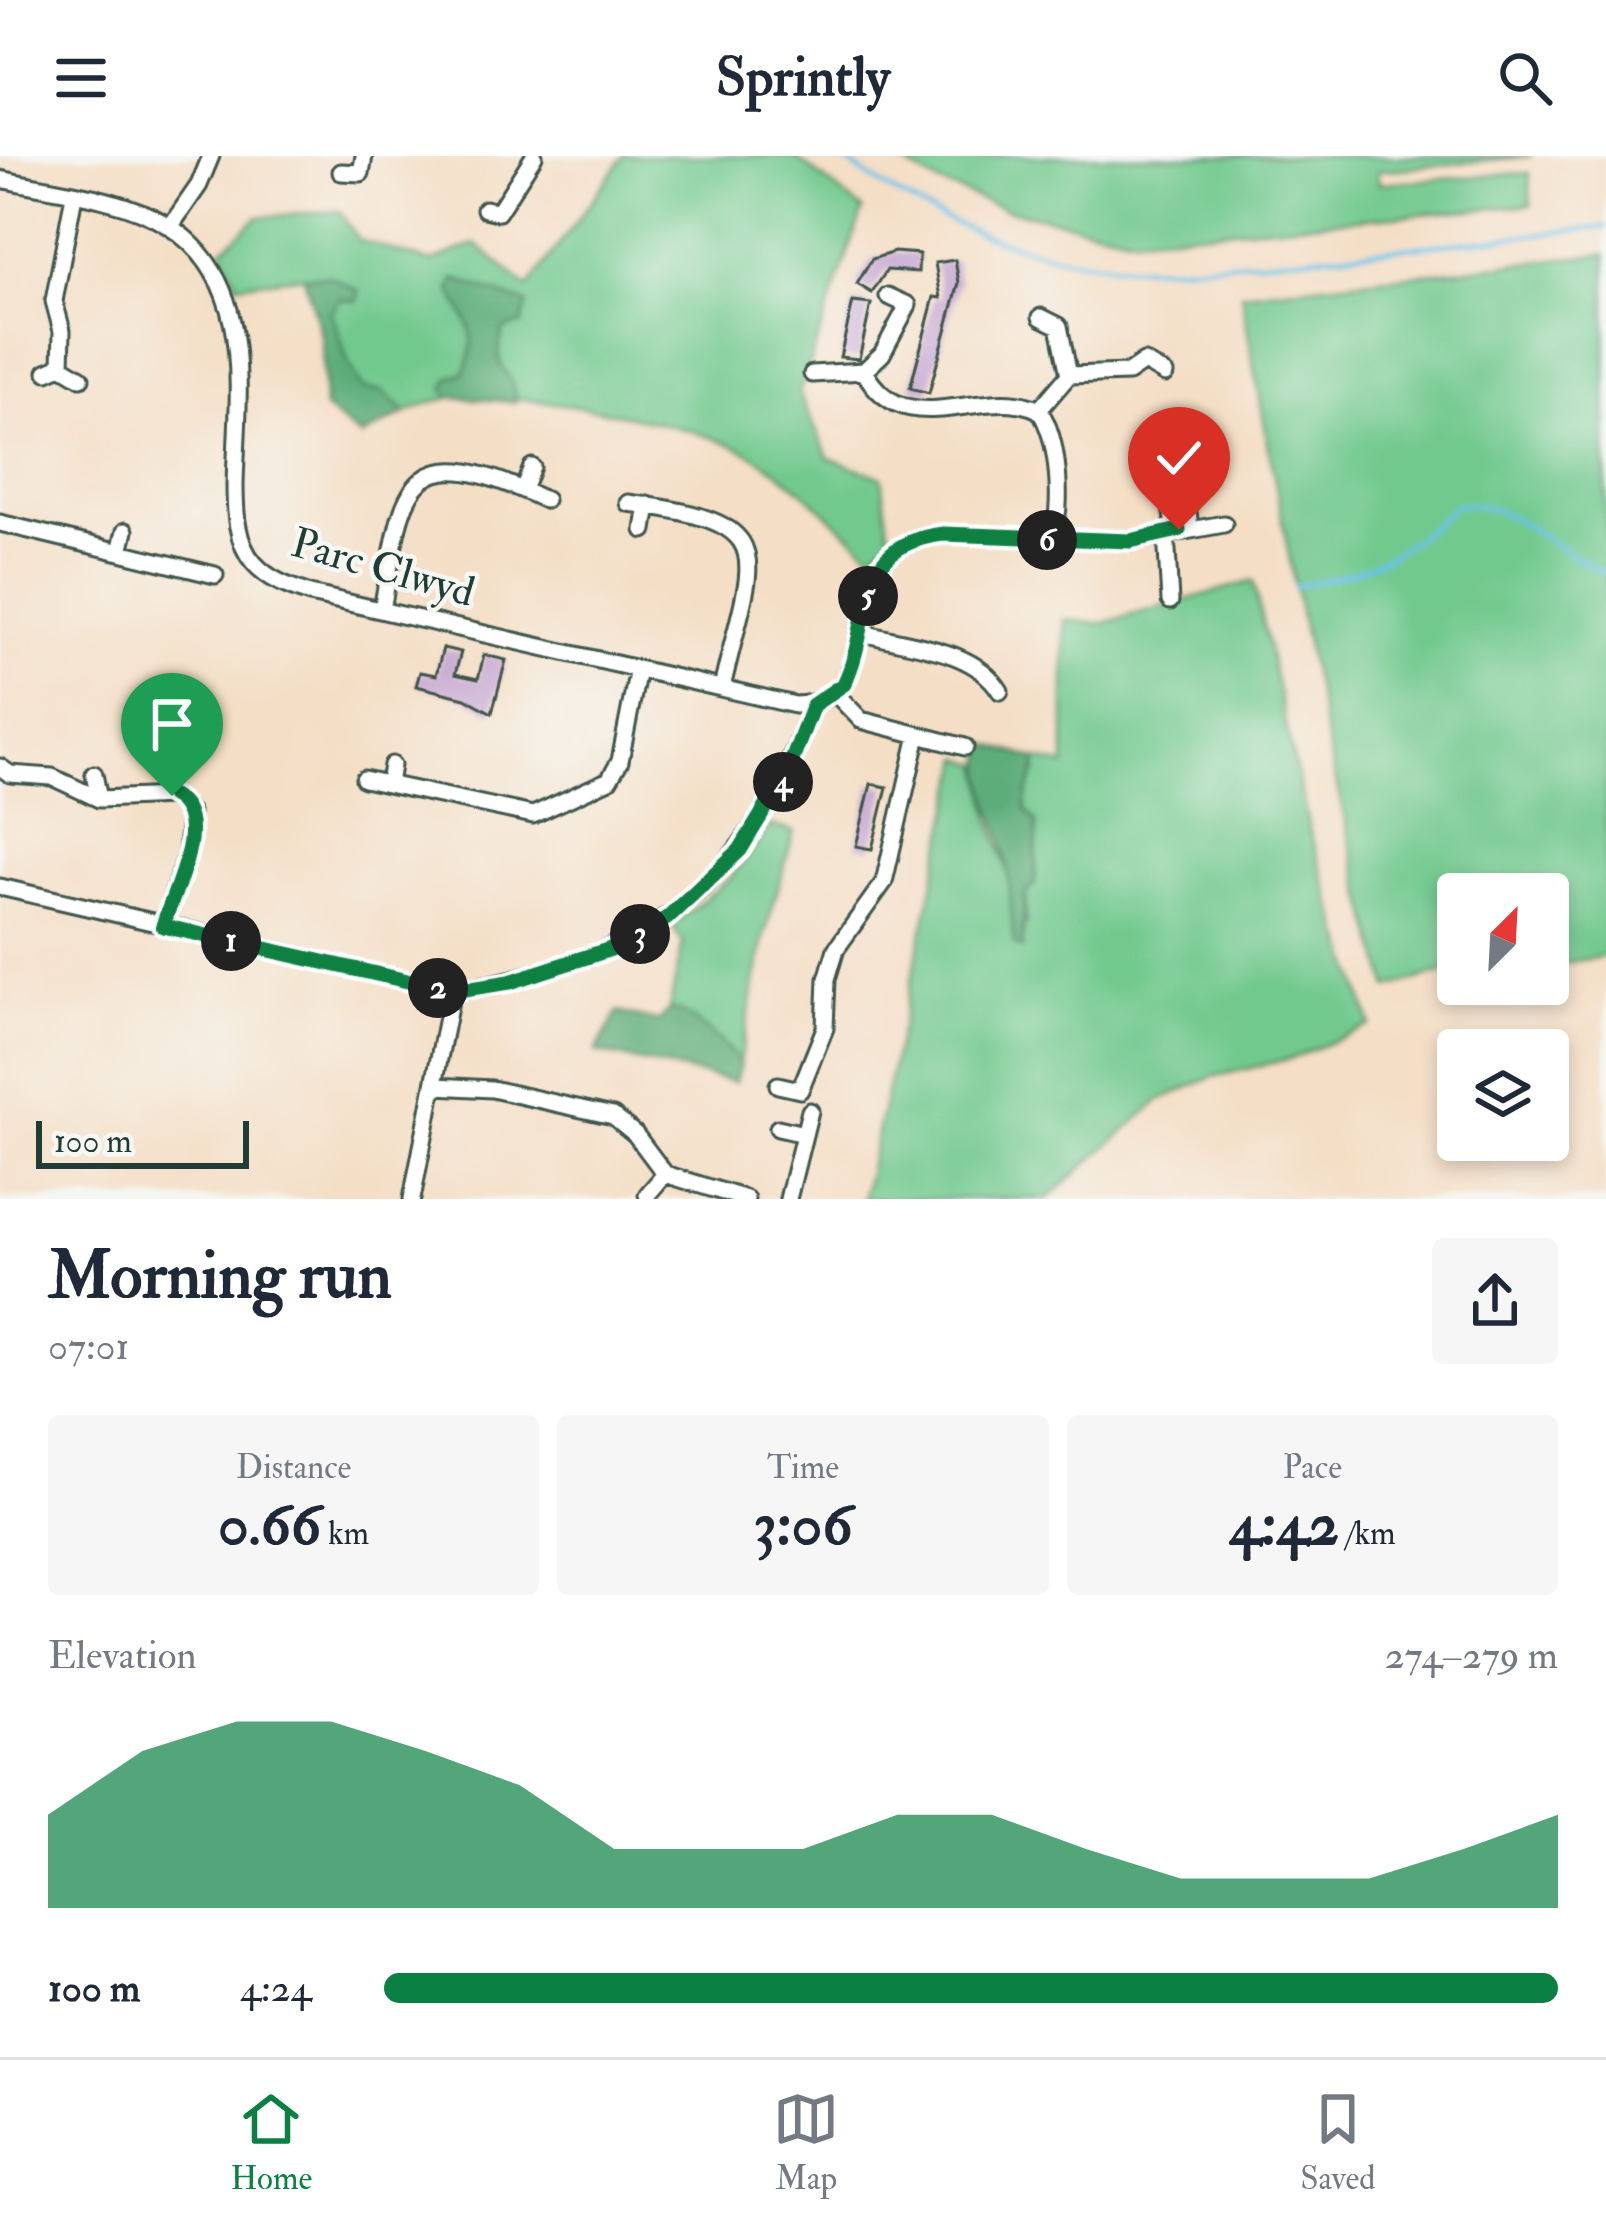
<!DOCTYPE html>
<meta charset="utf-8">
<style>
body{margin:0;font-family:"IM FELL Double Pica",serif;background:#f6f6f7;color:#1f2937;height:100vh;display:flex;flex-direction:column;font-size:45px;white-space:nowrap}
*{box-sizing:border-box;margin:0}
p{font-size:39px;color:#747a83}
.icon{flex:none;width:66px;height:66px;fill:none;stroke:currentColor;stroke-width:2;stroke-linecap:round;stroke-linejoin:round}
.map{position:relative;height:1043px;overflow:hidden}
.sheet{display:flex;flex-direction:column;background:#fff;flex:1}
.sheet>*{flex:none}
.needle{width:78px;rotate:24deg}
.fabs{position:absolute;left:1437px;top:717px;display:grid;gap:24px}
.fabs a{display:grid;place-items:center;width:132px;height:132px;border-radius:12px;background:#fff;box-shadow:0 6px 18px #0003;font-size:60px}
.scale{position:absolute;left:36px;bottom:30px;width:213px;box-sizing:border-box;padding-left:12px;border:6px solid #1f3d34;border-top:0;font-size:33px;line-height:42px;white-space:nowrap;color:#1f3d34;-webkit-text-stroke:9px #f6f6f2;paint-order:stroke}
.pin{position:absolute;display:grid;place-items:center;width:102px;height:102px;color:#fff;margin:-123px -51px;border-radius:50% 50% 50% 0;rotate:-45deg;box-shadow:0 0 12px #0007}
.pin .icon{rotate:45deg}
.km{position:absolute;width:60px;height:60px;margin:-30px;border-radius:50%;background:#222;color:#fff;font-size:33px;line-height:60px;text-align:center}
.round{display:grid;place-items:center;flex:none;width:126px;height:126px;border-radius:12px;background:#f6f6f7}
.head{display:flex;align-items:center;justify-content:space-between;height:204px;padding:0 48px}
h1{font-size:66px;font-weight:700;line-height:90px}
.stats{display:grid;grid-template-columns:repeat(3,1fr);gap:18px;height:204px;padding:12px 48px}
.stats div{display:grid;align-content:center;border-radius:12px;background:#f6f6f7;text-align:center}
.stats b{font-size:60px;font-weight:700}
.stats small{font-size:33px;font-weight:400}
.stats p{font-size:33px}
.chart{height:336px;padding:24px 48px}
.chart p{display:flex;justify-content:space-between}
.chart svg{width:100%;height:216px;margin-top:12px;fill:#0b8043;opacity:.7}
ul{padding:0 48px;list-style:none;font-size:39px}
li{display:grid;grid-template-columns:192px 144px 1fr;align-items:center;height:90px}
li i{height:30px;border-radius:15px;background:#0b8043}
header{display:flex;justify-content:space-between;align-items:center;height:156px;padding:0 48px;background:#fff;font-size:54px;font-weight:700}
.dock{display:flex;justify-content:space-around;align-items:center;height:168px;border-top:3px solid #e0e1e3;background:#fff;font-size:33px;color:#747a83}
.dock a{display:grid;justify-items:center;gap:6px}
.dock .on{color:#0b8043}
.map>svg:first-child{display:block}
.green{fill:#72c98e;stroke:#488361;stroke-width:3}
.forest{fill:#5dad79;stroke:#3e7556;stroke-width:3}
.lines{fill:none;stroke-linecap:round;stroke-linejoin:round}
.stream{stroke:#6bc2e8;stroke-width:4.5}
.building{fill:#c5a5d0}
.minor-casing{stroke:#3f554a;stroke-width:21}
.minor{stroke:#fff;stroke-width:15}
.route-casing{stroke:#fff;stroke-width:24}
.route{stroke:#0b8043;stroke-width:15}
.labels{text-anchor:middle;dominant-baseline:central;stroke-width:9;stroke-linejoin:round;paint-order:stroke}
.street-label{font-size:42px;fill:#1f3d34;stroke:#f6f6f2}
</style>
<header><svg class="icon" aria-label="menu" viewBox="0 0 24 24"><path d="M4 6h16M4 12h16M4 18h16"/></svg>Sprintly<svg class="icon" aria-label="search" viewBox="0 0 24 24"><circle cx="10" cy="10" r="6"/><path d="M15 15l6 6"/></svg></header>
<div class="map">
<svg width="1606" height="1043" viewBox="0 0 1606 1043">
<rect width="100%" height="100%" fill="#f6f6f2"/>
<filter id="ink" filterUnits="userSpaceOnUse"><feTurbulence type="fractalNoise" baseFrequency=".00833" numOctaves="2"/><feDisplacementMap in="SourceGraphic" scale="24" xChannelSelector="R" yChannelSelector="G"/><feConvolveMatrix kernelMatrix="1 2 1 2 8 2 1 2 1" color-interpolation-filters="sRGB"/></filter>
<filter id="wash" filterUnits="userSpaceOnUse"><feTurbulence type="fractalNoise" baseFrequency=".004" numOctaves="4" result="noise"/><feDisplacementMap in="SourceGraphic" scale="48" xChannelSelector="R" yChannelSelector="G"/><feGaussianBlur stdDeviation="2.7" result="paint"/><feColorMatrix in="noise" values="0 0 0 0 0 0 0 0 0 0 0 0 0 0 0 0 0 1.4 0 .05"/><feComposite in="paint" operator="in"/></filter>
<g filter="url(#wash)">
<rect width="100%" height="100%" fill="#f4dec5"/>
<path class="green" d="M 624,0 L 794,0 L 863,54 L 799,237 L 829,302 L 882,321 L 890,382 L 872,398 C 831,363 791,318 743,294 C 688,266 504,231 445,243 C 415,249 388,267 361,281 L 324,252 L 322,184 L 304,120 L 237,128 L 222,93 L 258,61 L 340,55 L 358,84 L 431,106 L 476,88 L 528,132 Z
M 892,0 L 1532,0 L 1377,15 L 1379,27 L 1529,17 L 1531,49 L 1134,81 L 1005,53 L 935,26 Z
M 1606,98 L 1606,800 L 1548,810 L 1548,738 L 1458,738 L 1458,812 L 1389,832 C 1323,604 1283,371 1241,137 Z
M 1253,425 L 1310,677 L 1371,869 L 1293,902 L 1213,921 L 1160,944 L 1047,1043 L 862,1043 L 962,602 L 981,608 L 991,665 L 1026,769 L 1025,631 L 1036,617 L 1037,603 L 1065,610 L 1065,464 L 1100,468 Z
M 771,669 L 794,676 L 765,778 L 735,926 L 596,896 L 618,856 L 660,866 L 669,854 L 683,787 L 672,770 L 731,721 Z"/>
<path class="forest" d="M 304,120 L 329,120 L 359,135 L 357,145 L 340,143 L 331,156 C 344,184 343,208 363,233 L 383,235 L 406,257 L 361,281 L 324,252 L 322,183 Z
M 455,123 L 527,148 L 522,168 L 504,173 C 488,220 516,211 515,246 L 450,241 L 444,233 L 450,222 L 464,216 C 482,179 467,166 451,134 Z
M 986,588 L 1037,603 C 1036,623 1025,633 1026,654 L 1037,666 L 1035,728 L 1025,739 L 1022,792 L 1014,788 C 1010,755 1011,714 1001,682 C 992,653 978,619 986,588 Z
M 669,854 C 690,856 728,890 740,908 L 735,926 L 596,896 L 618,856 L 659,866 Z"/>
<g class="lines">
<path class="stream" d="M 839,0 C 922,62 1021,101 1124,110 C 1169,113 1216,107 1261,104 C 1376,96 1491,83 1606,71
M 1294,430 C 1361,420 1408,396 1455,349 C 1508,342 1558,398 1606,417"/>
</g>
<g id="blocks">
<path class="building" d="M 894,96 L 919,98 L 918,116 L 887,114 L 872,137 L 857,128 L 872,103 Z
M 955,104 L 959,127 L 929,237 L 910,232 L 934,141 L 941,142 L 935,107 Z
M 853,146 L 871,148 L 859,203 L 840,201 Z
M 443,492 L 461,496 L 455,518 L 478,523 L 484,499 L 506,504 L 492,557 L 465,542 L 416,530 L 420,516 L 436,519 Z
M 871,628 L 887,631 L 872,693 L 866,692 L 856,690 Z"/>
</g>
</g>
<g filter="url(#ink)">
<use href="#blocks" fill-opacity="0" stroke="#3f554a" stroke-width="3"/>
<g class="lines">
<g class="minor-casing">
<path id="minor" d="M 341,16 L 361,17 L 364,0
M 0,23 C 55,35 119,40 167,69 C 257,125 237,239 235,329 C 235,355 236,387 254,407 C 269,424 289,431 310,438 L 795,549 C 903,546 813,393 943,378 L 1130,385 L 1224,368
M 485,53 L 498,56 L 534,0
M 170,71 L 199,29 L 211,0
M 1041,161 L 1059,170 L 1069,219
M 61,210 L 81,222
M 864,215 L 882,198 L 908,149 L 888,140
M 47,216 L 61,210 L 62,175 L 54,145 L 74,39
M 812,218 L 864,215 C 905,291 983,226 1039,254 C 1059,283 1064,352 1051,384
M 1039,254 L 1069,219 L 1128,217 L 1144,206 L 1165,218
M 1167,328 L 1175,375
M 1185,328 L 1190,373
M 523,334 L 532,311
M 628,347 C 789,367 751,400 722,532
M 0,367 L 215,419
M 644,374 L 648,349
M 1166,377 L 1170,445
M 120,395 L 125,375
M 382,454 C 404,332 402,276 545,344
M 860,476 C 906,490 973,491 1000,535
M 835,537 L 861,564 L 965,591
M 0,611 L 10,618 L 52,621 L 99,643 L 94,618
M 364,623 L 533,659 L 609,624 L 620,605 L 638,513
M 389,628 L 392,609
M 99,643 L 172,640 L 190,656 L 187,697 L 163,769
M 0,731 L 452,835 C 649,802 742,738 813,549
M 778,929 L 800,934 L 825,872 L 827,823 L 836,793 L 884,726 L 918,579
M 436,930 L 492,933 L 613,960 L 635,978 L 665,1018 L 746,1043
M 778,972 L 804,978
M 647,1039 L 665,1018
M 412,1043 L 452,835
M 788,1043 L 810,955"/>
</g>
<use href="#minor" class="minor"/>
</g>
</g>
<g class="lines" filter="url(#ink)">
<g class="route-casing">
<path id="route" d="M 172,640 C 214,663 173,734 163,770 L 452,835 L 510,826 L 620,790 L 667,762 L 740,694 L 788,615 L 813,549 L 844,528 C 876,462 848,389 943,378 L 1130,385 L 1179,374"/>
</g>
<use href="#route" class="route"/>
</g>
<g class="labels">
<g class="street-label">
<text transform="translate(383 412) rotate(16)">Parc Clwyd</text>
</g>
</g>
</svg>
<div class="fabs">
<a><svg class="needle" viewBox="-14 -14 28 28"><path d="M0-13l5 13h-10z" fill="#e53935"/><path d="M0 13l5-13h-10z" fill="#747a83"/></svg></a>
<a><svg class="icon" aria-label="layers" viewBox="0 0 24 24"><path d="M12 4l9 5-9 5-9-5zM3 14l9 5 9-5"/></svg></a>
</div>
<div class="scale">100 m</div>
<div class="pin" style="left:172px;top:640px;background:#1e9e55"><svg class="icon" aria-label="arrive" viewBox="0 0 24 24"><path d="M6 21V4h12l-3 4 3 4H6"/></svg></div>
<div class="pin" style="left:1179px;top:374px;background:#d93025"><svg class="icon" aria-label="check" viewBox="0 0 24 24"><path d="M5 12l5 5 9-10"/></svg></div>
<b class="km" style="left:231px;top:785px">1</b>
<b class="km" style="left:438px;top:832px">2</b>
<b class="km" style="left:640px;top:778px">3</b>
<b class="km" style="left:783px;top:626px">4</b>
<b class="km" style="left:868px;top:440px">5</b>
<b class="km" style="left:1047px;top:384px">6</b>
</div>
<section class="sheet">
<div class="head"><div><h1>Morning run</h1><p>07:01</p></div><a class="round"><svg class="icon" aria-label="share" viewBox="0 0 24 24"><path d="M12 15V3M7 8l5-5 5 5M5 13v7h14v-7"/></svg></a></div>
<div class="stats">
<div><p>Distance</p><b>0.66<small> km</small></b></div>
<div><p>Time</p><b>3:06</b></div>
<div><p>Pace</p><b>4:42<small> /km</small></b></div>
</div>
<div class="chart"><p><span>Elevation</span>274–279 m</p>
<svg viewBox="0 0 160 44" preserveAspectRatio="none"><path d="M0 44V25L10 12L20 6L30 6L40 12L50 19L60 32L70 32L80 32L90 25L100 25L110 32L120 38L130 38L140 38L150 32L160 25V44z"/></svg>
</div>
<ul>
<li><b>100 m</b>4:24<i style="width:100%"></i></li>
</ul>
</section>
<nav class="dock">
<a class="on"><svg class="icon" aria-label="home" viewBox="0 0 24 24"><path d="M3 11l9-7 9 7M6 9v11h12V9"/></svg>Home</a>
<a><svg class="icon" aria-label="map" viewBox="0 0 24 24"><path d="M3 6l6-2 6 2 6-2v14l-6 2-6-2-6 2zM9 4v14M15 6v14"/></svg>Map</a>
<a><svg class="icon" aria-label="saved" viewBox="0 0 24 24"><path d="M7 4h10v16l-5-4-5 4z"/></svg>Saved</a>
</nav>
